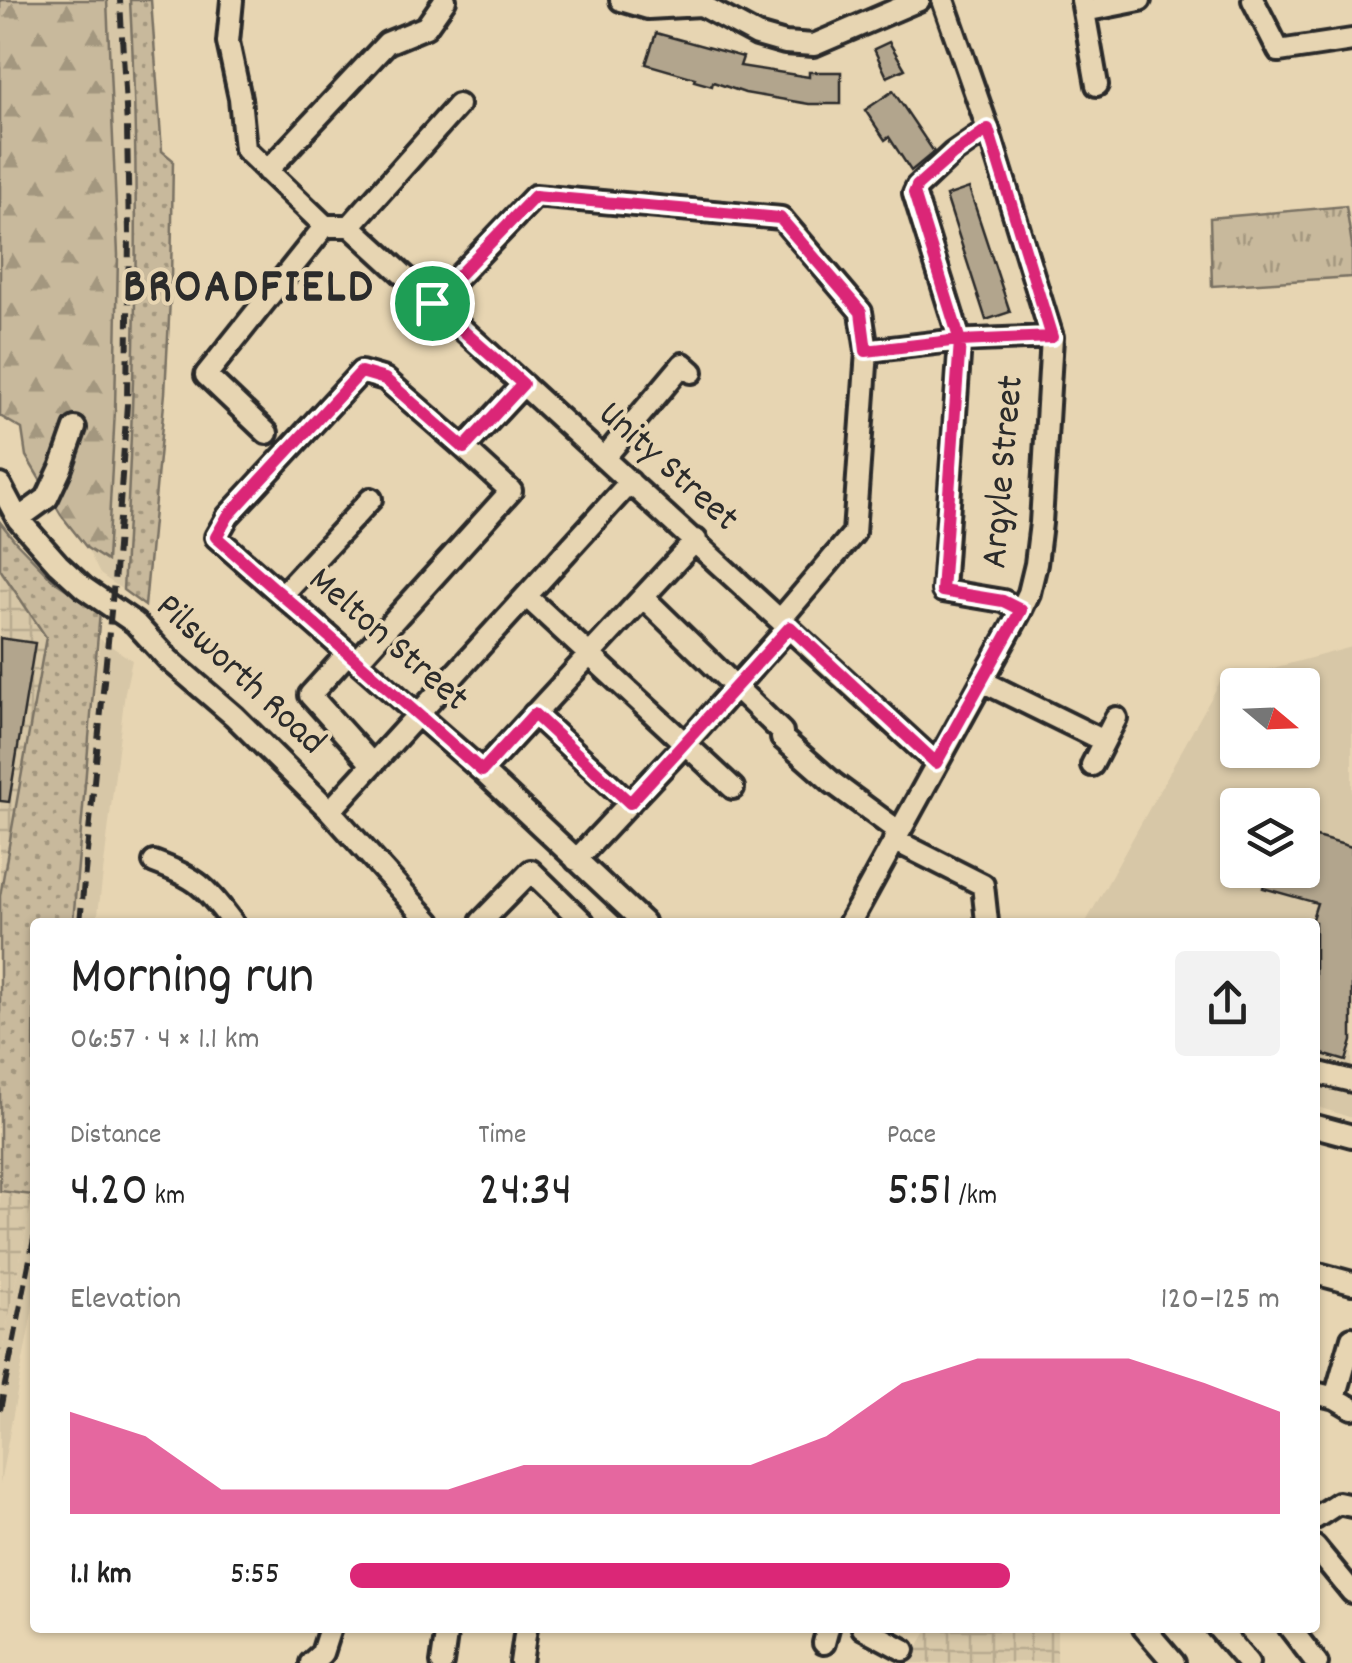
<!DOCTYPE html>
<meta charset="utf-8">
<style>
body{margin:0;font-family:Dekko,sans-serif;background:#f2f2f2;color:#222;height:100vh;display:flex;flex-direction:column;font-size:38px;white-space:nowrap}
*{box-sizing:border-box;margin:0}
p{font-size:32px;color:#767676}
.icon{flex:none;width:55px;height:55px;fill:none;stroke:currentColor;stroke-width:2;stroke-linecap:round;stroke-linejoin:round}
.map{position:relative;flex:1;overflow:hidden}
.panel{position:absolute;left:30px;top:918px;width:1290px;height:715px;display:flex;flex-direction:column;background:#fff;border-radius:10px;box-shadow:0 2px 8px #0004}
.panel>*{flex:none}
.needle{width:65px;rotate:109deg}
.fabs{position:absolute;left:1220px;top:668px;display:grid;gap:20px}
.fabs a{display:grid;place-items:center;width:100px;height:100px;border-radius:10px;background:#fff;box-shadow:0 2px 8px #0004;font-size:50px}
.pin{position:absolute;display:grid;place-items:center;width:85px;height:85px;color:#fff;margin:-42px;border:5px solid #fff;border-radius:50%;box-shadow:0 2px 10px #0007}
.round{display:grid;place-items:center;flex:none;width:105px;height:105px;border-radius:10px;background:#f2f2f2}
.head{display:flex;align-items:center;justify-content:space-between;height:170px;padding:0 40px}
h1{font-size:55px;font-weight:600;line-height:75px}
.metrics{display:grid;grid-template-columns:repeat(3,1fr);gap:15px;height:170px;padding:10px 40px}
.metrics div{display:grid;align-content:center}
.metrics b{font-size:50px;font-weight:600}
.metrics small{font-size:28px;font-weight:400}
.metrics p{font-size:28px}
.chart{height:280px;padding:20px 40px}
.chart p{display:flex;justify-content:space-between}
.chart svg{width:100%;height:180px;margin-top:10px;fill:#db2777;opacity:.7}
ul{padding:0 40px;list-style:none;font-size:32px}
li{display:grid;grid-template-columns:160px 120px 1fr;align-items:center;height:75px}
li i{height:25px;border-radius:12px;background:#db2777}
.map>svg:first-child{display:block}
.built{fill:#d7c7a7;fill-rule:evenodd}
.industrial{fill:url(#industrial-grid)}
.grass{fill:url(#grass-dots);stroke:#7a7264;stroke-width:2.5}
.forest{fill:url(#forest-firs);stroke:#7a7264;stroke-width:2.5}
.park{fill:url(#park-tufts);stroke:#7a7264;stroke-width:2.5}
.building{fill:#b2a58d;stroke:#2b2b2b;stroke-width:2.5}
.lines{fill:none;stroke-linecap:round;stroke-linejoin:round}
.minor-casing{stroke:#2b2b2b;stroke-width:28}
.minor{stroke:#e7d5b2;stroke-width:20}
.rail{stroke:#2b2b2b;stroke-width:6;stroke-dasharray:15 8;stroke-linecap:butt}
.route-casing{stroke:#fff;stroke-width:20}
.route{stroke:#db2777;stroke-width:12}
.labels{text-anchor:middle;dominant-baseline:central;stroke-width:8;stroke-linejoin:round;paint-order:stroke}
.street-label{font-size:38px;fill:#2b2b2b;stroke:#e7d5b2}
.district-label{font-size:48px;font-weight:bold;letter-spacing:2.5px;fill:#2b2b2b;stroke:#e7d5b2}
</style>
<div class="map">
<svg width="1352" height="1663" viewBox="0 0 1352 1663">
<defs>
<pattern id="industrial-grid" width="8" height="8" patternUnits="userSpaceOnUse" patternTransform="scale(2.5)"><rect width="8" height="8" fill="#d7c7a7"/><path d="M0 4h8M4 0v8" fill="none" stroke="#b9ab90"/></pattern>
<pattern id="grass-dots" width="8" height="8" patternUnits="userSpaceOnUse" patternTransform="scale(2.5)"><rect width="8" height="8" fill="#c8b99c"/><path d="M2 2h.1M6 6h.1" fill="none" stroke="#a3977f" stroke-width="1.8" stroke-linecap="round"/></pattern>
<pattern id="forest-firs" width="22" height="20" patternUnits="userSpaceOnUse" patternTransform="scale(2.5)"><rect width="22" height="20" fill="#c8b99c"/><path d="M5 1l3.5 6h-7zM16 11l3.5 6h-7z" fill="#a3977f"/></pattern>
<pattern id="park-tufts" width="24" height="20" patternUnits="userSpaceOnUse" patternTransform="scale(2.5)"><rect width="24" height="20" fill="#c8b99c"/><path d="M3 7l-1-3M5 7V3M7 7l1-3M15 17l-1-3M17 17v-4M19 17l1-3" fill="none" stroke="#a3977f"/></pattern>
</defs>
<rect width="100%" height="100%" fill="#e7d5b2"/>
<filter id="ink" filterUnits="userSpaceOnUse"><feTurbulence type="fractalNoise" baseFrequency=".01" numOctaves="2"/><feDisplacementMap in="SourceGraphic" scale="20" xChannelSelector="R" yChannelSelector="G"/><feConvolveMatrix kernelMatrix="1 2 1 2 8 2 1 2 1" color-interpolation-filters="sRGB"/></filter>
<g filter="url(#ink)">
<path class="built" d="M 107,0 L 130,0 L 131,23 L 137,290 L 130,474 L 123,590 L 100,574 L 87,548 L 118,255 Z
M 100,639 L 132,660 L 125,692 L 97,922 L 73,922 Z
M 1352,647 L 1352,1118 L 1315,1106 L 1315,922 L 1086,922 L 1220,682 ZM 1238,685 L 1302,685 L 1302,750 L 1238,750 ZM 1238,805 L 1302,805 L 1302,870 L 1238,870 Z
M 35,1185 L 35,1296 L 0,1484 L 0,1361 Z"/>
<path class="industrial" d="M 0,569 L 46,637 L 0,896 Z
M 0,1191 L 33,1195 L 0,1361 Z
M 929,1628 L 1057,1628 L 1057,1662 L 912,1663 L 910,1661 Z"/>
<path class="grass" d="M 130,0 L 151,0 L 162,151 L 173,160 L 171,281 L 165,393 L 145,606 L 123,590 C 135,393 141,197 130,0 Z
M 0,522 L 15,541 L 54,581 L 100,612 L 73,922 L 35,922 L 33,1195 L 0,1191 L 0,896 L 46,637 L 0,569 Z"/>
<path class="forest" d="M 0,0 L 107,0 L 118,255 L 115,410 L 107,561 L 87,548 L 61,515 L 26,456 L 22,429 L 0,416 Z"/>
<path class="park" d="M 1346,206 L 1352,245 L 1352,277 L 1212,286 L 1210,218 Z"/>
<path class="building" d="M 656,33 L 743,57 L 740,66 L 809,77 L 809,72 L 841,72 L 841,104 L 809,104 L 745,93 L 713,82 L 712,86 L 694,81 L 695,78 L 646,64 Z
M 889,42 L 905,69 L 887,77 L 874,49 Z
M 893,91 L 934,152 L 911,171 L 889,137 L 885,140 L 865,110 Z
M 969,188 L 1010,312 L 986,320 L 946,196 Z
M 0,638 L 35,643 L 9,802 L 0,801 Z
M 1302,833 L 1352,847 L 1352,1041 L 1346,1061 L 1315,1052 L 1315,922 L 1311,922 L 1317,903 L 1263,888 L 1268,870 L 1302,870 Z"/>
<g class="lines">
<g class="minor-casing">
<path id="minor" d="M 232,0 L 228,42 L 240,98 L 245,149 L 325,226 L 350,226 L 458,105
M 621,0 L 648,8 L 701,5 L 757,35 L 785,43 L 814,45 L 919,0
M 1082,0 L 1097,85
M 1253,0 L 1279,51 L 1352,40
M 1084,11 L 1140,0
M 988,129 L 953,153 L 917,187 L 914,193 L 960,341 L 943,591 L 1003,601 L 1021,610
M 267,171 L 387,43 L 426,27 L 445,0
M 350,226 L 936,763
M 433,303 L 535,196 L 781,218 L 861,312 L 867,351 L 854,533 L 781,619
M 867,351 L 951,341 L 1052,337
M 267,433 L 206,375 L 325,226
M 464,448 L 385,379 L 361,372 L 228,516 L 216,537 L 482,771 L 643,922
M 604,458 L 683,364 L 692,372
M 0,485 L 18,519 L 58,564 L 84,588 L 135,623 L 168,659 L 234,716 L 330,811 L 430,922
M 18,519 L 47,498 L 61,468 L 75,428
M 696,540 L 643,597 L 782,732 L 782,738 L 833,783 L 898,831
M 282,595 L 371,499
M 526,596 L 733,788
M 348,653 L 310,695 L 372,764
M 357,661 L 511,491 L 464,448 L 523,385
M 982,681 L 1104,741
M 534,714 L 630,803
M 1092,765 L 1116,718
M 482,771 L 643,597
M 330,811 L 630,482
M 894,840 L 983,885 L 987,922
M 576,860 L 685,744 L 789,627
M 154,862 C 197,878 205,886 232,922
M 481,922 L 531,871 L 583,922
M 850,922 L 1019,614 L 1029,593 L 1036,564 L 1041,523 L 1052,337 L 988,129 L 943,0
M 1315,1072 L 1352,1081
M 1315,1126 L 1352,1136
M 1315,1273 L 1352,1283
M 1315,1393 L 1335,1398 L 1352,1408
M 1335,1398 L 1352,1338
M 1315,1518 L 1338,1503 L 1352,1506
M 1315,1547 L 1352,1592
M 863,1628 L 904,1650
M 1144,1628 L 1174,1663
M 1218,1628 L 1248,1663
M 1290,1628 L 1317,1663
M 824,1643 L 828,1628
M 311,1663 L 322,1653 L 330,1628
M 442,1663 L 447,1628
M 521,1663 L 526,1628"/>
</g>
<use href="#minor" class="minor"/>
<path class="rail" d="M 80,922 L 116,561 L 127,404 L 129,234 L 127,126 L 120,0
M 0,1410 L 35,1234"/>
</g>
</g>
<g class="lines" filter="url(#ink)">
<g class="route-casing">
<path id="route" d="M 432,303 L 523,384 L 464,448 L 385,379 L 361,372 L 228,516 L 216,537 L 482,771 L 534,714 L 630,803 L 790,627 L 936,763 L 1021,610 L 1003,601 L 942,591 L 960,341 L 914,193 L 917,186 L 953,154 L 988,129 L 1052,337 L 960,341 L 951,341 L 866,351 L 861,312 L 780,218 L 535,196 L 432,303"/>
</g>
<use href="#route" class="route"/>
</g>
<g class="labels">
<g class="street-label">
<text transform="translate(667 468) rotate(42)">Unity Street</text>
<text transform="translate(1005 472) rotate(-85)">Argyle Street</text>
<text transform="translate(387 641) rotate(41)">Melton Street</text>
<text transform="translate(239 676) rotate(43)">Pilsworth Road</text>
</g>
<g class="district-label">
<text x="249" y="290">BROADFIELD</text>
</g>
</g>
</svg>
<div class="fabs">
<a><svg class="needle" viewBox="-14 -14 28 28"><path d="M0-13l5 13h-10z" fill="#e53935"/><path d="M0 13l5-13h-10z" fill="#767676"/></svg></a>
<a><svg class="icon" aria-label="layers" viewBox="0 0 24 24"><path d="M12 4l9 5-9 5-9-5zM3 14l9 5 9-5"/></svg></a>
</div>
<div class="pin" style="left:432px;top:303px;background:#1e9e55"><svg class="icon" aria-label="arrive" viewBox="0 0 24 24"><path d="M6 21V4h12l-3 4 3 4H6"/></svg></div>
<section class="panel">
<div class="head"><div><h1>Morning run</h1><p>06:57 · 4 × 1.1 km</p></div><a class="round"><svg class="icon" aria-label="share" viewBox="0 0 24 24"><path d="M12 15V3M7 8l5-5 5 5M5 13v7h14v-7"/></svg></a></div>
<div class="metrics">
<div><p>Distance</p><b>4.20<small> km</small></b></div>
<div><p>Time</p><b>24:34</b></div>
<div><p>Pace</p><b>5:51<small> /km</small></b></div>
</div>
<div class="chart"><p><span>Elevation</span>120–125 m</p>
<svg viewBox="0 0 160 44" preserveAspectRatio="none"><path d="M0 44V19L10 25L20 38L30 38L40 38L50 38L60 32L70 32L80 32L90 32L100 25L110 12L120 6L130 6L140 6L150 12L160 19V44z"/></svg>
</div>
<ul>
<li><b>1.1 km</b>5:55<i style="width:71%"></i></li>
</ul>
</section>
</div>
